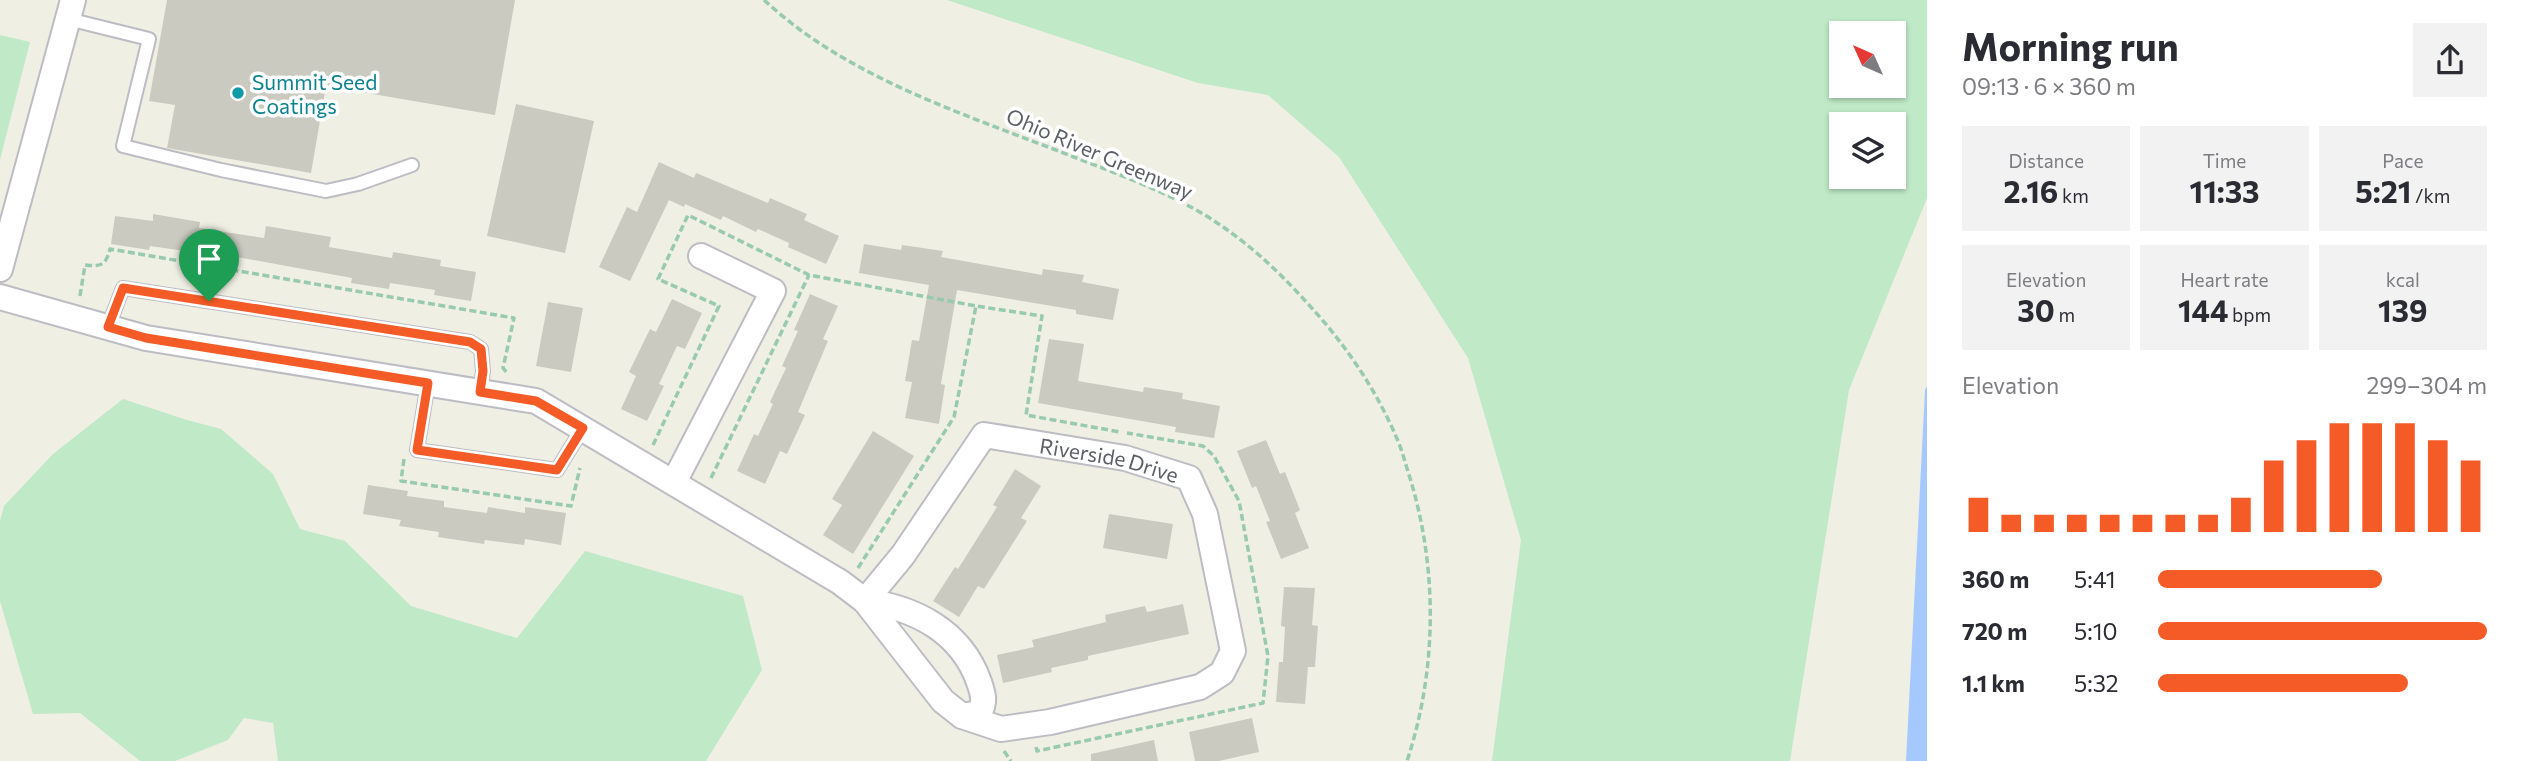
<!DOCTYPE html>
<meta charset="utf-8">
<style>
body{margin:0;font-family:Commissioner,sans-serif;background:#f2f2f3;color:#2b2b33;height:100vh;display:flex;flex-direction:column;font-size:26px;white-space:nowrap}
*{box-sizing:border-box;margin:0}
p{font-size:23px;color:#7c7c81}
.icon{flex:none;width:38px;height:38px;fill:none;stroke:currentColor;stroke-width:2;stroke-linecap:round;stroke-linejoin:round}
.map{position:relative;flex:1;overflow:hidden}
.drawer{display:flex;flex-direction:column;background:#fff;width:595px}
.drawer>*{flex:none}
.needle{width:46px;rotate:315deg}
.buttons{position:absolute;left:1829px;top:21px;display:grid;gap:14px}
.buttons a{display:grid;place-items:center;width:77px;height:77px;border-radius:0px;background:#fff;box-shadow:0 2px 5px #0004;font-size:35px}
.pin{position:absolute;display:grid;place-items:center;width:60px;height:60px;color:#fff;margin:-72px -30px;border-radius:50% 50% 50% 0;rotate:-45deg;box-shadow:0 0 7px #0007}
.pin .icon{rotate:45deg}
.round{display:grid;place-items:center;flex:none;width:74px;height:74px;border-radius:0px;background:#f2f2f3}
.headline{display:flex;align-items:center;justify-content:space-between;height:119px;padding:0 35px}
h1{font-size:38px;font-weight:700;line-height:52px}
.metrics{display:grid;grid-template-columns:repeat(3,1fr);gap:10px;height:119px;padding:7px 35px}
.metrics div{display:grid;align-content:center;border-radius:0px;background:#f2f2f3;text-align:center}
.metrics b{font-size:30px;font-weight:700}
.metrics small{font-size:19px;font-weight:400}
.metrics p{font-size:19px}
.chart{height:196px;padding:14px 35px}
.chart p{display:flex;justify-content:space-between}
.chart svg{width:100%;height:126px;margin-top:7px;stroke:#f45b26;stroke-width:6}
ul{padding:0 35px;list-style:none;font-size:23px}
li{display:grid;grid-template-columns:112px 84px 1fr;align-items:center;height:52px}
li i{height:18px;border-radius:9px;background:#f45b26}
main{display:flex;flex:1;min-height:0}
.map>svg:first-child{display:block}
.green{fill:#bfe9c7;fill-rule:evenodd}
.water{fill:#a5c8ff}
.building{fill:#cbcac1}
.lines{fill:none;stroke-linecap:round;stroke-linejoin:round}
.lane-casing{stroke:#bcbdc4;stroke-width:16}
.street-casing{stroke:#bcbdc4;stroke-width:28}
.path{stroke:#97caaf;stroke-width:3.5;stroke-dasharray:7 3.5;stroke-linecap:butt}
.lane{stroke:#fff;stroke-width:12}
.street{stroke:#fff;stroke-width:24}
.route-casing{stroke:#fff;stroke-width:14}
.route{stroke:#f45b26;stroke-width:9}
.culture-dot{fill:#0f9aa8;stroke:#fff;stroke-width:2.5}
.labels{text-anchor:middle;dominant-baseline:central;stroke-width:7;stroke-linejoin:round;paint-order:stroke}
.culture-label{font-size:21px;fill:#0d838f;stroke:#fff;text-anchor:start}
.street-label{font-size:21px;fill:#5c5f66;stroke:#fff}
</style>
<main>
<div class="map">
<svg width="1927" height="761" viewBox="0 0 1927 761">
<rect width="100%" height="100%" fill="#f0efe4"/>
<path class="green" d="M 947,0 L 1927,0 L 1927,198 L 1849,390 L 1790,761 L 1492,761 L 1521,540 L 1468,358 L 1339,157 L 1268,95 L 1198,83 ZM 1894,33 L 1894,86 L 1841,86 L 1841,33 ZM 1894,124 L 1894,177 L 1841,177 L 1841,124 Z
M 0,35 L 30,42 L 0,160 Z
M 123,399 L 187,420 L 221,429 L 273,474 L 300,529 L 345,541 L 411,606 L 517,638 L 585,551 L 743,596 L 762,670 L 706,761 L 278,761 L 273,723 L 244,718 L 228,740 L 175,761 L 140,761 L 80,713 L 33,714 L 0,601 L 0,521 L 4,506 L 53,454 Z"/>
<path class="water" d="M 1927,386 L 1927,761 L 1906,761 L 1925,390 Z"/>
<path class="building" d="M 167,0 L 515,0 L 495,115 L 326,86 L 311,173 L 167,148 L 175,105 L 149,101 Z
M 516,104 L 594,121 L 565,253 L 487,236 Z
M 659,162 L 694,178 L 696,173 L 768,203 L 770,198 L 807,214 L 804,220 L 839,236 L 826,264 L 788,247 L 789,243 L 758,229 L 756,232 L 723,216 L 721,220 L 685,204 L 684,207 L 669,200 L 630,281 L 599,267 L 627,207 L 637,212 Z
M 153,214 L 200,222 L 199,228 L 264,238 L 266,226 L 331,237 L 329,247 L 392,258 L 393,252 L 441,260 L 440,266 L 476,272 L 471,301 L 434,295 L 435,290 L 390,283 L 389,289 L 351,283 L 352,278 L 232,256 L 231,263 L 191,257 L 192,252 L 150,246 L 149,250 L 111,244 L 115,216 L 153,221 Z
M 864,244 L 901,250 L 902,245 L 943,251 L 941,257 L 1042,275 L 1043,269 L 1084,275 L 1082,282 L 1119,289 L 1113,320 L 1076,314 L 1076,310 L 957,290 L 941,384 L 945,385 L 939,424 L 905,418 L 912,382 L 905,381 L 912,340 L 919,341 L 929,285 L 859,273 Z
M 810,294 L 838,306 L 823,339 L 828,341 L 798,412 L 805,415 L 787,454 L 780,451 L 765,484 L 737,471 L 754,434 L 758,436 L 773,404 L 770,402 L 786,368 L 782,366 L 798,331 L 794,330 Z
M 672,299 L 702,313 L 685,349 L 677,346 L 659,384 L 664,386 L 647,421 L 621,409 L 636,376 L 629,372 L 650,329 L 656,332 Z
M 548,302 L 583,308 L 571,372 L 536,366 Z
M 1049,339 L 1084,344 L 1078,381 L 1143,392 L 1144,387 L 1183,393 L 1182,399 L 1220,406 L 1214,438 L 1175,432 L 1176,427 L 1038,403 Z
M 873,431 L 914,456 L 853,554 L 823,535 L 842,505 L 832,499 Z
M 1266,440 L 1280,474 L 1285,472 L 1300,510 L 1295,513 L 1309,548 L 1281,559 L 1266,522 L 1270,521 L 1256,486 L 1252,488 L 1237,451 Z
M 1015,469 L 1041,486 L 1021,518 L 1027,521 L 984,589 L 978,586 L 959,617 L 933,601 L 955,567 L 958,569 L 997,507 L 993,505 Z
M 368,485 L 408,491 L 407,496 L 444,501 L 444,507 L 487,513 L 488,507 L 525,513 L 525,507 L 566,513 L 561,545 L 525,539 L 524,545 L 485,540 L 484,544 L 438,537 L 439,532 L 399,526 L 401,520 L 363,514 Z
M 1109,514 L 1173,524 L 1167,559 L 1103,548 Z
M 1284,587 L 1315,588 L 1312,625 L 1318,626 L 1315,667 L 1308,667 L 1305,704 L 1276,702 L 1279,662 L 1283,662 L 1285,627 L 1281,626 Z
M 1183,604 L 1189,634 L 1088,656 L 1088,660 L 1051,668 L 1052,672 L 1003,683 L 997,655 L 1034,647 L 1032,640 L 1106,622 L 1105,615 L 1145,606 L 1147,612 Z
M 1252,718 L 1259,752 L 1219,761 L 1195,761 L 1189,732 Z
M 1154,740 L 1158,761 L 1091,761 L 1091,754 Z"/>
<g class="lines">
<g class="lane-casing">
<path id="lane" d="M 68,19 L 149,39 L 123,146 L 221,170 L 326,191 L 358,184 L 412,165
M 108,327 L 123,288 L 470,342 L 481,349 L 483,371 L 480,392
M 428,383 L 417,450 L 557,470 L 583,428"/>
</g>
<g class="street-casing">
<g id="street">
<path d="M 0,269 L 73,0"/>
<path id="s1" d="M 0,297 L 146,338 L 536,401 L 840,582 L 865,601 L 903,555 L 984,435 L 1125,458 L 1189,478 L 1205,514 L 1233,651 L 1222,673 L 1200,687 L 1050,722 L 1001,729 L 962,716"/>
<path d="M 674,482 L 773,291 L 701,256"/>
<path d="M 865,601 C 915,608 961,631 979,682 C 983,694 986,702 979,713 L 962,716 L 943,701 Z"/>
</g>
</g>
<path class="path" d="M 764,0 C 775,10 787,20 799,29 C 881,89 980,120 1074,157 C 1115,173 1159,189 1198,211 C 1241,236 1276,268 1309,305 C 1346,345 1377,391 1398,441 C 1403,453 1406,466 1410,478 C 1438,570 1437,670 1407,761
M 80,296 L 85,265 C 101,267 106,265 110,249 L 514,318 L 503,368 L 507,373
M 653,445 L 719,306 L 658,279 L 688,215 L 809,275 L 976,306
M 404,459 L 401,481 L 571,506 L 580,468
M 711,478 L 809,275
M 858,568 L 954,417 L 976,306 L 1042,316 L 1026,415 L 1120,432
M 1036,747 L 1037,751 L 1263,703 L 1268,656 L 1239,501 L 1214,456 L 1203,446 L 1127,433
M 1004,751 L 1011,761"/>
<use href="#lane" class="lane"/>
<use href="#street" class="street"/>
</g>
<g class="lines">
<g class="route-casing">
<path id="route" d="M 123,288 L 470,342 L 481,349 L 483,371 L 480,392 L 536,401 L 583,428 L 557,470 L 417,450 L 428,383 L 146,338 L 108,327 Z"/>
</g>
<use href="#route" class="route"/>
</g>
<circle class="culture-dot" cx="238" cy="93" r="7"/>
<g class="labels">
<g class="culture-label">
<text x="252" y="81">Summit Seed<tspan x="252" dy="24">Coatings</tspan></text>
</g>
<g class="street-label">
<text transform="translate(1100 153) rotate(23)">Ohio River Greenway</text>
<text stroke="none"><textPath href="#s1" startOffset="1264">Riverside Drive</textPath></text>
</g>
</g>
</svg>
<div class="buttons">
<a><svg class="needle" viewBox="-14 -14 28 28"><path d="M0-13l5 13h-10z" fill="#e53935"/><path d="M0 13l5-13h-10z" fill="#7c7c81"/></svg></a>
<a><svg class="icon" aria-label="layers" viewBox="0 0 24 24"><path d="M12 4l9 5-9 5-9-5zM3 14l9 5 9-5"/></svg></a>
</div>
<div class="pin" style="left:209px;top:301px;background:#1e9e55"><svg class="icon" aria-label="arrive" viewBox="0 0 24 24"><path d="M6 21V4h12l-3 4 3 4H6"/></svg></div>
</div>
<section class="drawer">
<div class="headline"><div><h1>Morning run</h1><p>09:13 · 6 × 360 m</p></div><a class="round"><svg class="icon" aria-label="share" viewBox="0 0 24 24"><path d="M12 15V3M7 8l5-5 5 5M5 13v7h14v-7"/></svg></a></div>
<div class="metrics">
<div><p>Distance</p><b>2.16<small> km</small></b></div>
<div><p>Time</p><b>11:33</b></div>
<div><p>Pace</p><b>5:21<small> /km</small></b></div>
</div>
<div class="metrics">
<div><p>Elevation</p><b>30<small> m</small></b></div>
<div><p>Heart rate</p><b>144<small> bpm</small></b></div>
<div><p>kcal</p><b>139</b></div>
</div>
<div class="chart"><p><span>Elevation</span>299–304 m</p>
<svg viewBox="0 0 160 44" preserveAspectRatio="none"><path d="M5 44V32M15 44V38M25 44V38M35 44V38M45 44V38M55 44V38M65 44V38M75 44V38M85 44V32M95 44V19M105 44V12M115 44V6M125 44V6M135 44V6M145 44V12M155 44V19"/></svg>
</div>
<ul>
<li><b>360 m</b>5:41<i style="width:68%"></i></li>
<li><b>720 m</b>5:10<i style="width:100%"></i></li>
<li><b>1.1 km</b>5:32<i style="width:76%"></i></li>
</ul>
</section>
</main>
